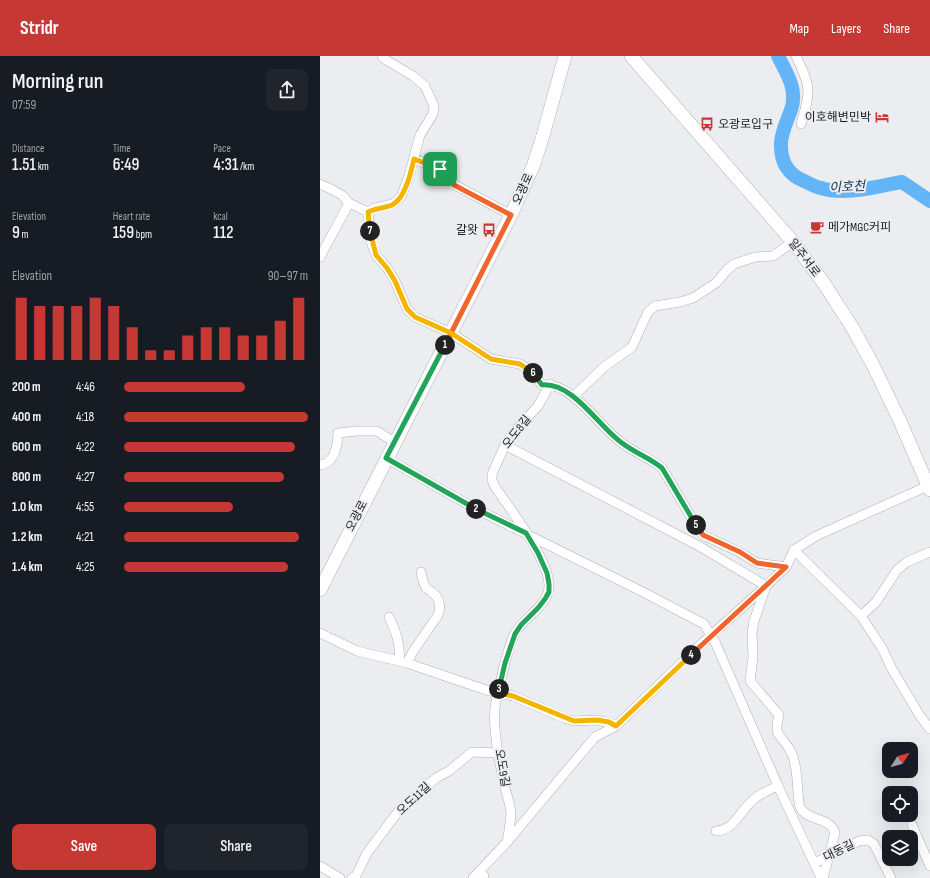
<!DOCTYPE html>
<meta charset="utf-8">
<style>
body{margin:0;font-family:"Sofia Sans Condensed","Noto Sans KR",sans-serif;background:#20242c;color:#f1f3f6;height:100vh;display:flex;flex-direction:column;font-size:15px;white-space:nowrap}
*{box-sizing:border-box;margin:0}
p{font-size:13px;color:#9ea1a6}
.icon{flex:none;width:22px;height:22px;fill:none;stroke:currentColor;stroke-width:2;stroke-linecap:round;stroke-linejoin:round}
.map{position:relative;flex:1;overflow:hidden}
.side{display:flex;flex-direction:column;background:#171b24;width:320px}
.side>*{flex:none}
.needle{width:26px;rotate:53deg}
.buttons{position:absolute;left:562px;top:686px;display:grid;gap:8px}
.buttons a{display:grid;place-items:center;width:36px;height:36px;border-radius:8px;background:#171b24;box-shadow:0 4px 16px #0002;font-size:20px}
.pin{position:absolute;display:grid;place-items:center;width:34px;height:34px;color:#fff;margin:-17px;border-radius:8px;box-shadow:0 2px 6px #0006}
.km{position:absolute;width:20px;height:20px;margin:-10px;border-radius:50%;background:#222;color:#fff;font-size:11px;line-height:20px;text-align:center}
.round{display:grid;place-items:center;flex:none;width:42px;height:42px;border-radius:8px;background:#20242c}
.overview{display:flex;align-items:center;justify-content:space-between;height:68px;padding:0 12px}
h1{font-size:22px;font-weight:600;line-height:30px}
.stats{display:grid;grid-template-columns:repeat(3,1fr);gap:6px;height:68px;padding:4px 12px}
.stats div{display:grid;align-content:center}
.stats b{font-size:17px;font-weight:600}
.stats small{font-size:11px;font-weight:400}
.stats p{font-size:11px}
.chart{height:112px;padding:8px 12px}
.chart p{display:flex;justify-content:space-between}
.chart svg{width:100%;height:72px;margin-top:4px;stroke:#c63834;stroke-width:6}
.cta{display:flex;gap:8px;margin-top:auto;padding:8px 12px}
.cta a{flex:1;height:46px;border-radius:8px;background:#c63834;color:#fff;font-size:16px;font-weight:600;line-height:46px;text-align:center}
.cta a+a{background:#20242c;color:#f1f3f6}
ul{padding:0 12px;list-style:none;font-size:13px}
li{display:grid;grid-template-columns:64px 48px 1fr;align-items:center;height:30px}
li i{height:10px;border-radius:5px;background:#c63834}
header{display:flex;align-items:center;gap:24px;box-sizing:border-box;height:56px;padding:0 20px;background:#c63834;color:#fff}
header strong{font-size:19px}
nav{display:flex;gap:22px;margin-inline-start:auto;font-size:14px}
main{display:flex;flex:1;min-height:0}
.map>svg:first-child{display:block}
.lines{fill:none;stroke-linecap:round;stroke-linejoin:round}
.river{stroke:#64b5f7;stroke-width:14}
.minor-casing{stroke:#afb0b3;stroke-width:10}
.secondary-casing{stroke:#afb0b3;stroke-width:14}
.minor{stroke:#fff;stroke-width:9}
.secondary{stroke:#fff;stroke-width:13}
.split-1-casing{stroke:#fff;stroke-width:8}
.split-2-casing{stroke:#fff;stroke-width:8}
.split-3-casing{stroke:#fff;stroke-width:8}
.split-4-casing{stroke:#fff;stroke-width:8}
.split-5-casing{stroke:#fff;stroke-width:8}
.split-6-casing{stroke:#fff;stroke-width:8}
.split-7-casing{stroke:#fff;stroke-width:8}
.split-8-casing{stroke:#fff;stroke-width:8}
.split-1{stroke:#f0652b;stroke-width:5}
.split-2{stroke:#22a559;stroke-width:5}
.split-3{stroke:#22a559;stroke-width:5}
.split-4{stroke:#f5b400;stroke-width:5}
.split-5{stroke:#f0652b;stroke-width:5}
.split-6{stroke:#22a559;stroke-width:5}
.split-7{stroke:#f5b400;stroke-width:5}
.split-8{stroke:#f5b400;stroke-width:5}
.labels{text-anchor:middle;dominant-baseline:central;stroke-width:4;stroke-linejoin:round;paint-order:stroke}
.poi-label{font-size:12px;fill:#1c1c1d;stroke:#ecedf1;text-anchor:end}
.street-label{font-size:12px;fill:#1c1c1d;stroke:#ecedf1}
.water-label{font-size:13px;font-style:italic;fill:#0e304a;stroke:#ecedf1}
</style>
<header>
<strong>Stridr</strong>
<nav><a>Map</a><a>Layers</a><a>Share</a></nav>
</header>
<main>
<section class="side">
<div class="overview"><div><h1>Morning run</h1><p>07:59</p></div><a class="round"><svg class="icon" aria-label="share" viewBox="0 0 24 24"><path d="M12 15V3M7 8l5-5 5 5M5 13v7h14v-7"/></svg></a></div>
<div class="stats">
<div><p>Distance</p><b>1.51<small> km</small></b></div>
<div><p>Time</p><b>6:49</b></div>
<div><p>Pace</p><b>4:31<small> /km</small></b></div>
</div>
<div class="stats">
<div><p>Elevation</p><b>9<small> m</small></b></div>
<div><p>Heart rate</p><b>159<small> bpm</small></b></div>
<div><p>kcal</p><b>112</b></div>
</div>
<div class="chart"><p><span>Elevation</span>90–97 m</p>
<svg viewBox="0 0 160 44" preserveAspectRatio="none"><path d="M5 44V6M15 44V11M25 44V11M35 44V11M45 44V6M55 44V11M65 44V24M75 44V38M85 44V38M95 44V29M105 44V24M115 44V24M125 44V29M135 44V29M145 44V20M155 44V6"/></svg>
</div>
<ul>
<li><b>200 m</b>4:46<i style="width:66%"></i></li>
<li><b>400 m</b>4:18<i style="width:100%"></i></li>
<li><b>600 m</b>4:22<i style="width:93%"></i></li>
<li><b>800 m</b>4:27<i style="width:87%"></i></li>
<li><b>1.0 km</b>4:55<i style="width:59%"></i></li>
<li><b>1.2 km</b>4:21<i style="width:95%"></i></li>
<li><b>1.4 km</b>4:25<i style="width:89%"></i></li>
</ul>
<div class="cta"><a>Save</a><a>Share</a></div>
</section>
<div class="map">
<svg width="610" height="822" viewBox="0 0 610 822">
<rect width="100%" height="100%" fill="#ecedf1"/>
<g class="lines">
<path class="river" d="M 458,0 C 467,18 478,34 471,54 C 467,65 462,75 461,86 C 460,105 467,118 484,125 C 489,127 495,131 501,132 C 527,140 556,130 582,126 L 610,145"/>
<g class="minor-casing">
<path id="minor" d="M 476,0 C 491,31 491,35 481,68
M 94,103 L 120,113 L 127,118 L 135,129 L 191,159
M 0,128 L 13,134 L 23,140 L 29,147 L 48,156
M 48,156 L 51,186 L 56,199 L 67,212 L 75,225 L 87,253 L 95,261 L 131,277 L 171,303 L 200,308 L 206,312 L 212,315 L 222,329 C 253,326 279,371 302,387 C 315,397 330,402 342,412 L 374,466 L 383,479 L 419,496 L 437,507 L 466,511
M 48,156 L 55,152 L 73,148 L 81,141 L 89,120 L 100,79 L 113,58 L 114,50 L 105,30 L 93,20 L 66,4 L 62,0
M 0,201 L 29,147
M 254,340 L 284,311 L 312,291 L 328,256 L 335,250 L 360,246 L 373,242 L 396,227 L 407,214 L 414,208 L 435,201 L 453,200 L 473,186
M 185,389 L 379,490 L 446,530 L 434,565 L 432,576 L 433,601 L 430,625 L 459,659 C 452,683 464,679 472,698 C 477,709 477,725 478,737 C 479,742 478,748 481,753 C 489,765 510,761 515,777 L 503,822
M 66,402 L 156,453 L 321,535 L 384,568 L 395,586 L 458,730 L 501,822
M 0,409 C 14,408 18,389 18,377 L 37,375 L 57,375 L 74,386
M 474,494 L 541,560 L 562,592 L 572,613 L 600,660 L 610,673
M 541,560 L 556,546 L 577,514 L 587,506 L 610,496
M 69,561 C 76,576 81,589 79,605
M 0,577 L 37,595 L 87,607 L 166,634 L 193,640 L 244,662 L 254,665 L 277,664 L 289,667 L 296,670 L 379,590 L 446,530 L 466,511 L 474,494 L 496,480 L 610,429
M 87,607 L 92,597 L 118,559 C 121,552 120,543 114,538 C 112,535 108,534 106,532 C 103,527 102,521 101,516
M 592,769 L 610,810
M 396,775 C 413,774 418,759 429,748 C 437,739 447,735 458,730
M 187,786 C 189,777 190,768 191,759 C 191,750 187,740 185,732 C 180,708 171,668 176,645 C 181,625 186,595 195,577 C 204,561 230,549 229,529 C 228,502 191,454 175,431 L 172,424 L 172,418 L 185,389 L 192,378 L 218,350 L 230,328
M 494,807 L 508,801 L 539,785 L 548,784 L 554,788 L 571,822
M 0,810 L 20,822
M 164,820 L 164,822
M 32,822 L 36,820 L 47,797 L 80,753 L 116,722 L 129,715 L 152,696 L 178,697
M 153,822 L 187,786 L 275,681 L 296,670"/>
</g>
<g class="secondary-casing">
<path id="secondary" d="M 311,0 L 473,186 L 503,226 L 532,271 L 553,309 L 580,365 L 610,434
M 0,534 L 191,159 L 214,108 L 224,76 L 245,0"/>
</g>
<use href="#minor" class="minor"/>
<use href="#secondary" class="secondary"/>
</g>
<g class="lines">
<g class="split-1-casing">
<path id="split-1" d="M 120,113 L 127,118 L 134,129 L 191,159 L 125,289"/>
</g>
<g class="split-2-casing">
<path id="split-2" d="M 125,289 L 66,402 L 156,453"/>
</g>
<g class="split-3-casing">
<path id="split-3" d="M 156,453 L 206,477 L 218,497 L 227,517 L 229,528 L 229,536 L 225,543 L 218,552 L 201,569 L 195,578 L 185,607 L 179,633"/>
</g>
<g class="split-4-casing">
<path id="split-4" d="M 179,633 L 179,637 L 193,640 L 254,665 L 277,664 L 289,666 L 296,670 L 371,599"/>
</g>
<g class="split-5-casing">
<path id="split-5" d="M 371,599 L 466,511 L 437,507 L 420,496 L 383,479 L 376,469"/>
</g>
<g class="split-6-casing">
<path id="split-6" d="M 213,317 L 222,329 C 253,326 279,371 302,387 C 315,397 330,402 342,412 L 376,469"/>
</g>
<g class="split-7-casing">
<path id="split-7" d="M 50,175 L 56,199 L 67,212 L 75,225 L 87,253 L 95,261 L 131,277 L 171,303 L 200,308 L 213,317"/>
</g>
<g class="split-8-casing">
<path id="split-8" d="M 50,175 L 48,156 C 56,152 65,152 72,149 C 85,143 91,116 94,103 L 120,113"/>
</g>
<use href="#split-1" class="split-1"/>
<use href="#split-2" class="split-2"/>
<use href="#split-3" class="split-3"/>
<use href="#split-4" class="split-4"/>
<use href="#split-5" class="split-5"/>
<use href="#split-6" class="split-6"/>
<use href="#split-7" class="split-7"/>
<use href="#split-8" class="split-8"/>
</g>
<defs>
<g id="hotel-bare" transform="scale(1.08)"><path d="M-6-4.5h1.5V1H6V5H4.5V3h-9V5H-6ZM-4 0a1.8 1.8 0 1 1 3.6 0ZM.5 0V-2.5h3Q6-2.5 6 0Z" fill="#c63834" stroke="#ecedf1" stroke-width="2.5" paint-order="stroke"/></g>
<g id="bus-bare" transform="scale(1.08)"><path d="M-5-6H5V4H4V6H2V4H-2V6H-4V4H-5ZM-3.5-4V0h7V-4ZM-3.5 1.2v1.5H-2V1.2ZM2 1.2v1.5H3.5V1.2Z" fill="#c63834" stroke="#ecedf1" stroke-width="2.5" paint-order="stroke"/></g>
<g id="cafe-bare" transform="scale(1.08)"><path d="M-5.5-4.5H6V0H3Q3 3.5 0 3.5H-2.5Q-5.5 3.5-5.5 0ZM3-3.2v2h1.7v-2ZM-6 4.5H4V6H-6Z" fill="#c63834" stroke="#ecedf1" stroke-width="2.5" paint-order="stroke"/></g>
</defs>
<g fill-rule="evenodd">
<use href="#hotel-bare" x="562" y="61"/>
<use href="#bus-bare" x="387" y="68"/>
<use href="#cafe-bare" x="497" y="171"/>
<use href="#bus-bare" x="169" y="174"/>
</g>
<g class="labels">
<g class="poi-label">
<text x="551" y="61">이호해변민박</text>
<text x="398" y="68" text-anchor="start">오광로입구</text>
<text x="508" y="171" text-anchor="start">메가MGC커피</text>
<text x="158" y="174">갈왓</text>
</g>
<g class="street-label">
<text transform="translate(203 133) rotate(-66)">오광로</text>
<text transform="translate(484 202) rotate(53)">일주서로</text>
<text transform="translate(197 376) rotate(-52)">오도8길</text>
<text transform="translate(37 460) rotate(-63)">오광로</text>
<text transform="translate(182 712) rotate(80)">오도9길</text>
<text transform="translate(94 743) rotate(-43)">오도11길</text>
<text transform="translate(519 795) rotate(-26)">대동길</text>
</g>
<g class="water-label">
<text transform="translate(527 131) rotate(-3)">이호천</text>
</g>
</g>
</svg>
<div class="buttons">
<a><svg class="needle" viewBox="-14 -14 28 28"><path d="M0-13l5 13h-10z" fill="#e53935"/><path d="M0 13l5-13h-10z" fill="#9ea1a6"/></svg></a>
<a><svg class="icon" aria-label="locate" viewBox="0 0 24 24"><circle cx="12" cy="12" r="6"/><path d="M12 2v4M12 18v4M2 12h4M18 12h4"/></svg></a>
<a><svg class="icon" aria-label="layers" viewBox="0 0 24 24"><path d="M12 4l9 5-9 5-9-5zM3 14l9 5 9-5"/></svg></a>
</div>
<div class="pin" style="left:120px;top:113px;background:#1e9e55"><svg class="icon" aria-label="arrive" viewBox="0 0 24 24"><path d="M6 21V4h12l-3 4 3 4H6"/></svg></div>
<b class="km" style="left:125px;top:289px">1</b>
<b class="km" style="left:156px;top:453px">2</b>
<b class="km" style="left:179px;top:633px">3</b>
<b class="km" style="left:371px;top:599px">4</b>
<b class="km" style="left:376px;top:469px">5</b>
<b class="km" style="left:213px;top:317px">6</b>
<b class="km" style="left:50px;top:175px">7</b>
</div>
</main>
